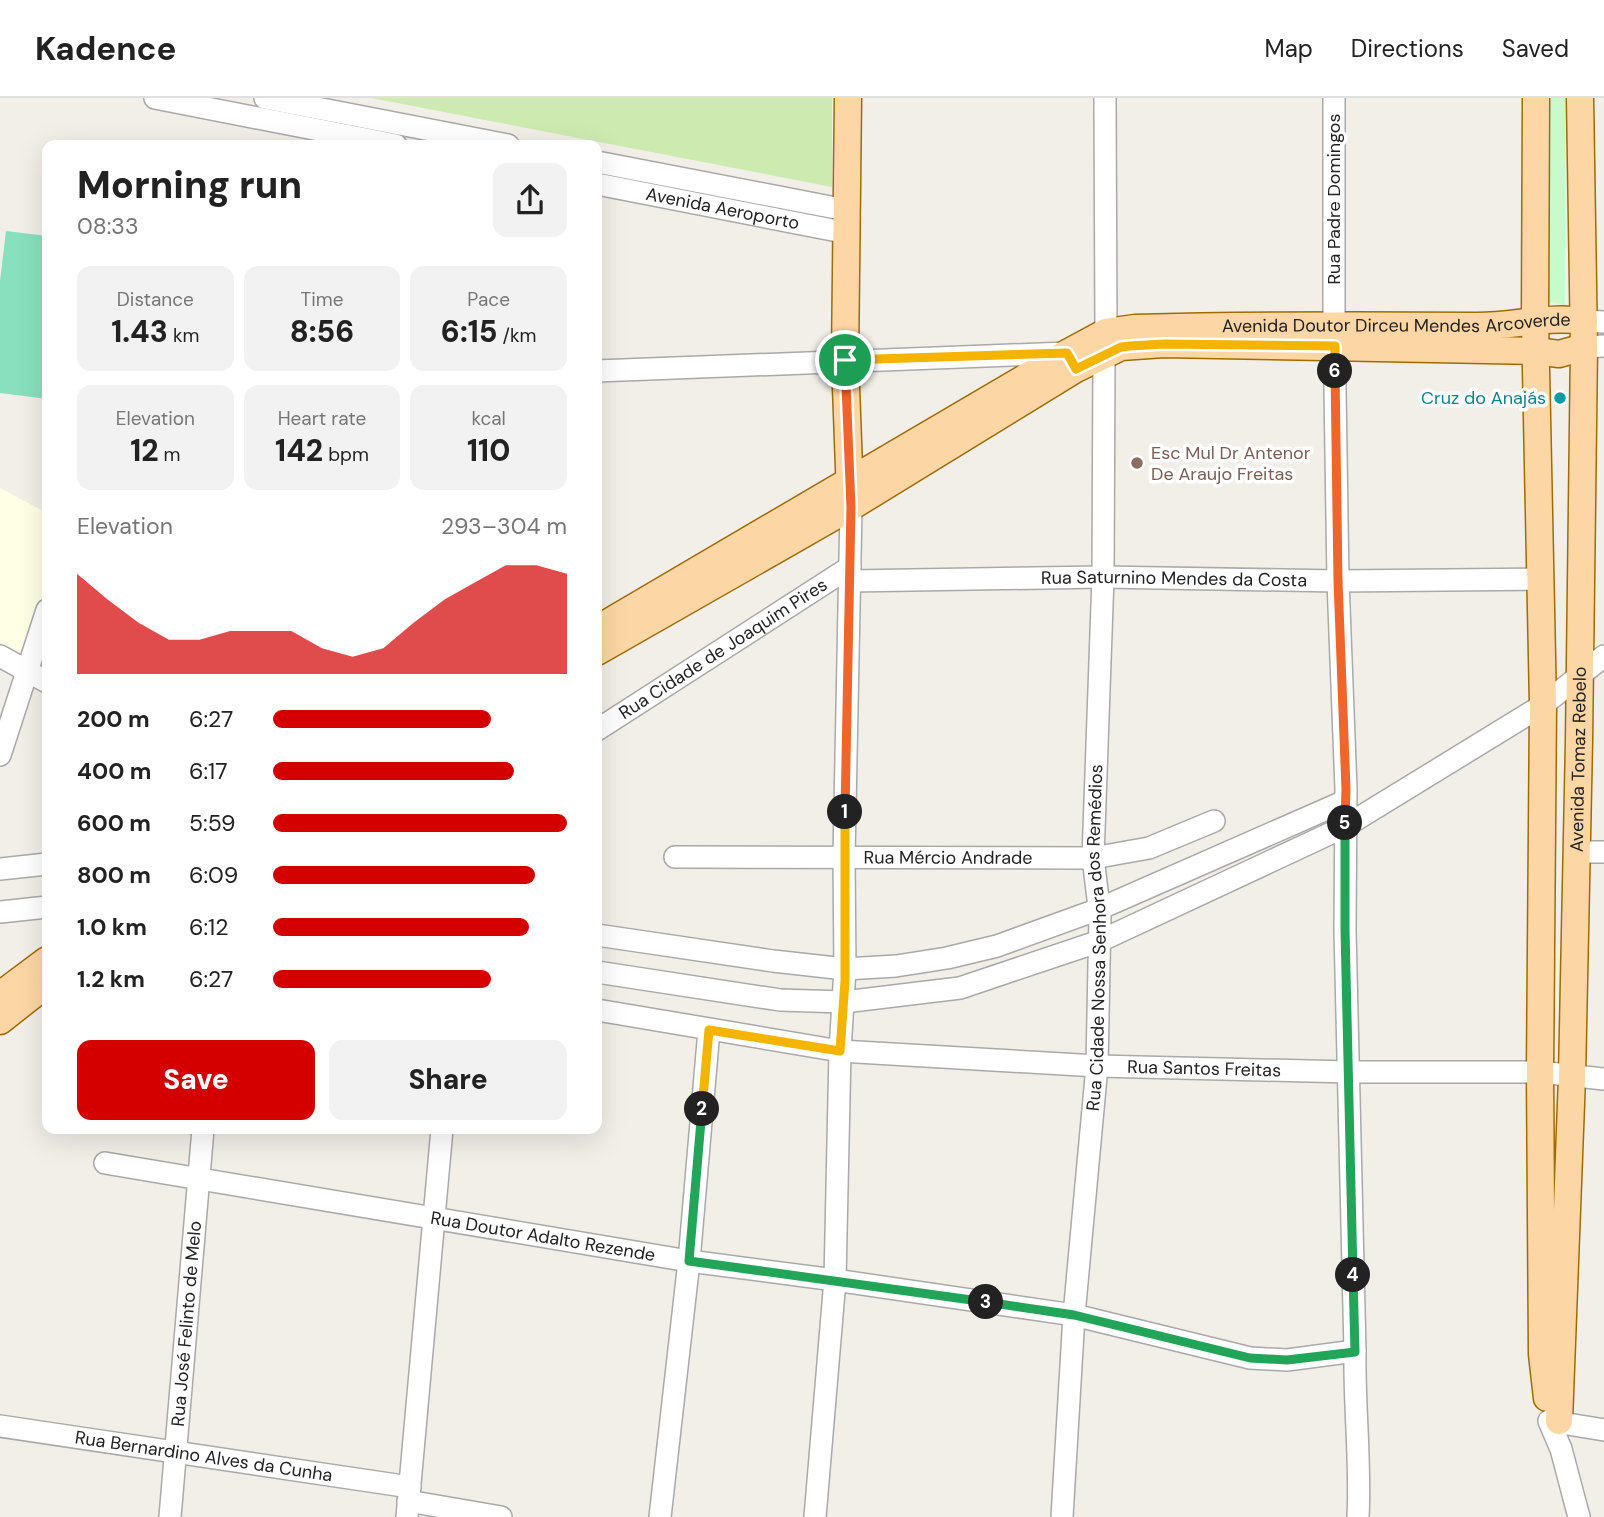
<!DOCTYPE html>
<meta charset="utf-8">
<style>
body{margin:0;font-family:"DM Sans",sans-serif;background:#f2f2f2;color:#222;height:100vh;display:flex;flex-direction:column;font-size:26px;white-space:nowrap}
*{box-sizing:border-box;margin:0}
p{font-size:23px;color:#767676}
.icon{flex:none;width:38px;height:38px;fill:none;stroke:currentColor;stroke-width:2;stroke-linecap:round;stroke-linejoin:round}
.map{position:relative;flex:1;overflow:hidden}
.panel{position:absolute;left:42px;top:42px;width:560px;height:994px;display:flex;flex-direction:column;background:#fff;border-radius:14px;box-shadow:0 7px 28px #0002}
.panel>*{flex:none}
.pin{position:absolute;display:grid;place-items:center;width:60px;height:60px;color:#fff;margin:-30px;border:4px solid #fff;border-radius:50%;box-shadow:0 2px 7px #0007}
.km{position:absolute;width:35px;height:35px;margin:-18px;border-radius:50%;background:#222;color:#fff;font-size:19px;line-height:35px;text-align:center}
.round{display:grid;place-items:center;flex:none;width:74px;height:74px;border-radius:14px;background:#f2f2f2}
.overview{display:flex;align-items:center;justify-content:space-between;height:119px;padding:0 35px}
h1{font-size:38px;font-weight:800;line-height:52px}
.metrics{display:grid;grid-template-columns:repeat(3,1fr);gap:10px;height:119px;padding:7px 35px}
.metrics div{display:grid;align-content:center;border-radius:14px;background:#f2f2f2;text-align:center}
.metrics b{font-size:30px;font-weight:800}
.metrics small{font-size:19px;font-weight:400}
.metrics p{font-size:19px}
.chart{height:196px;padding:14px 35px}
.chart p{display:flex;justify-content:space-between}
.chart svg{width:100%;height:126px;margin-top:7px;fill:#d40000;opacity:.7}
.primary-button{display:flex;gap:14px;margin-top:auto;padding:14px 35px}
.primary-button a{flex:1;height:80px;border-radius:14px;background:#d40000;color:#fff;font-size:28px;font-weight:800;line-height:80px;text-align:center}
.primary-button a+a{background:#f2f2f2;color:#222}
ul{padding:0 35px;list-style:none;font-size:23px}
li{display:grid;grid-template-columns:112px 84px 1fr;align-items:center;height:52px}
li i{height:18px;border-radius:9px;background:#d40000}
header{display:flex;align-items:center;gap:42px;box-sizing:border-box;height:98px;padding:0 35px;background:#fff;border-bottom:2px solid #e0e0e0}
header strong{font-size:33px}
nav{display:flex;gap:38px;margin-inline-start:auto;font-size:24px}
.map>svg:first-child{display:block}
.education{fill:#ffffe5}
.grass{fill:#cdebb0}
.park{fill:#c8facc}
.pitch{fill:#88e0be}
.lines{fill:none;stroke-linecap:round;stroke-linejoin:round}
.minor-casing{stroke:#a9a9a9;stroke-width:24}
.major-casing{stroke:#a06b00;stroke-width:29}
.minor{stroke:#fff;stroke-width:21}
.major{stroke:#fcd6a4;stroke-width:26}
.split-1-casing{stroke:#fff;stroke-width:14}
.split-2-casing{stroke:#fff;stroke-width:14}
.split-3-casing{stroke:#fff;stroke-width:14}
.split-4-casing{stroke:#fff;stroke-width:14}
.split-5-casing{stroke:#fff;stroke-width:14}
.split-6-casing{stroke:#fff;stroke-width:14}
.split-7-casing{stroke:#fff;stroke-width:14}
.split-1{stroke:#f0652b;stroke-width:9}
.split-2{stroke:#f5b400;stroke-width:9}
.split-3{stroke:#22a559;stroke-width:9}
.split-4{stroke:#22a559;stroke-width:9}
.split-5{stroke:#22a559;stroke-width:9}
.split-6{stroke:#f0652b;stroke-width:9}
.split-7{stroke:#f5b400;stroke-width:9}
.culture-dot{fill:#0f9aa8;stroke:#fff;stroke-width:2.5}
.education-dot{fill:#8d6e63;stroke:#fff;stroke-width:2.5}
.labels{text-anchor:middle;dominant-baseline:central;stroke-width:7;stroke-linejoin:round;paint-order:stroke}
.street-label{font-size:18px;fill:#222;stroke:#fff}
.culture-label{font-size:18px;fill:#0d838f;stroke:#fff;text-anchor:end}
.education-label{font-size:18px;fill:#785e54;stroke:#fff;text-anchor:start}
</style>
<header>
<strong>Kadence</strong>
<nav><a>Map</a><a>Directions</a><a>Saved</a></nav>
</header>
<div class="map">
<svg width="1604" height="1419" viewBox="0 0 1604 1419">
<rect width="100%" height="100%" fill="#f2efe9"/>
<path class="education" d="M 0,390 L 47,415 L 47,488 L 24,557 L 0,544 Z"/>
<path class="grass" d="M 371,0 L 832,0 L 832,89 Z"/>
<path class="park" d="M 1540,0 L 1565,0 L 1565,207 L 1552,204 L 1540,208 Z"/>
<path class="pitch" d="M 6,133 L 47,138 L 47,301 L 0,295 L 0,183 Z"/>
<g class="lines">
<g class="minor-casing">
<g id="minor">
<path d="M 155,0 L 396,47"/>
<path d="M 265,0 L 508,47"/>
<path d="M 1105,0 L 1106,234"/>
<path d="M 1334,0 L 1334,227 L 1338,483 L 1346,691 L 1345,832 L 1355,1253 C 1354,1309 1361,1364 1358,1419"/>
<path d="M 597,64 L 846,112"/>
<path id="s1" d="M 597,86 L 848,135"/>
<path d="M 1584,223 L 1604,224"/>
<path d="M 1584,249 L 1604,248"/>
<path d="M 597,273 L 1066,255"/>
<path id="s2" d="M 850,483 L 1103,479 L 1338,483 L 1540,481"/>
<path d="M 0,558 L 47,584"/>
<path id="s3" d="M 597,632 L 850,469"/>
<path d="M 0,657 L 47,512"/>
<path d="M 1577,754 L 1604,754"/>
<path id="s4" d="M 675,759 L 1093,760 L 1149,750 L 1214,723"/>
<path d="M 0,771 L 47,766"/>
<path d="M 0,814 L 47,809"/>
<path d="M 597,837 L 773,863 L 845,871 L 896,868 L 947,860 L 997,848 L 1099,811 L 1345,703"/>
<path d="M 597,874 L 780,902 L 844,904 L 960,890 L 1100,843 L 1344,729 L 1543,607 L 1604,558"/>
<path id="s5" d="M 597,912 L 840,953 L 1097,968 L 1349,974 L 1540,974 L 1604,981"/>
<path id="s6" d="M 105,1065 L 689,1163 L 835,1182 L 1074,1217 L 1250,1260 L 1287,1262 L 1355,1253"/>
<path id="s7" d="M 0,1328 L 410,1389"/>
<path d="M 408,1403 L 501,1419"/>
<path id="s8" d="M 170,1419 L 203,1031"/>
<path d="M 407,1419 L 442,1031"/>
<path d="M 660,1419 L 689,1163 L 709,932"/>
<path d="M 815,1419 L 835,1182 L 840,953 L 845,871 L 844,760 L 851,409"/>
<path id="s9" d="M 1062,1419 L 1074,1217 L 1097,968 L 1100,817 L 1093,760 L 1103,479 L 1104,259"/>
<path d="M 1579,1419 L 1561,1351 L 1549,1323 L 1604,1332"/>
</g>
</g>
<g class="major-casing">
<g id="major">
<path d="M 848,0 L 845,262 L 850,397"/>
<path d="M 1536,0 L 1535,223 L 1543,607 L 1540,974 L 1542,1256 L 1547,1300"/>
<path id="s10" d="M 597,531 L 1067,255 L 1106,234 L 1135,230 C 1249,227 1363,227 1477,228 C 1515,228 1546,218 1584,223"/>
<path d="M 597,554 L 851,409 L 1076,271 L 1121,249 L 1164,246 L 1536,253 L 1559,256 L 1584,249"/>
<path d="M 0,897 L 47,862"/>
<path d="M 0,923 L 47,886"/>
<path id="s11" d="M 1559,1323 L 1572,979 L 1579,643 L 1584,249 L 1580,0"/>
</g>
</g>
<use href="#minor" class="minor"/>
<use href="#major" class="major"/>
</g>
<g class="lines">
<g class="split-1-casing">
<path id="split-1" d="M 845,262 L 851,409 L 845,714"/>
</g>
<g class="split-2-casing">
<path id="split-2" d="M 702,1011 L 709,932 L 840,953 L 845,883 L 845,714"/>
</g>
<g class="split-3-casing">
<path id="split-3" d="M 702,1011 L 689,1163 L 986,1204"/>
</g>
<g class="split-4-casing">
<path id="split-4" d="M 986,1204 L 1074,1217 L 1250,1260 L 1287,1262 L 1355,1254 L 1353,1177"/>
</g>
<g class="split-5-casing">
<path id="split-5" d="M 1345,725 L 1345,832 L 1353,1177"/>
</g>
<g class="split-6-casing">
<path id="split-6" d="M 1335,273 L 1338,483 L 1346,691 L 1345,725"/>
</g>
<g class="split-7-casing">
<path id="split-7" d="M 845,262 L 1067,255 L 1076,271 L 1121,249 L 1130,248 L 1164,246 L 1335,248 L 1335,273"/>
</g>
<use href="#split-1" class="split-1"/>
<use href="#split-2" class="split-2"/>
<use href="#split-3" class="split-3"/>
<use href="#split-4" class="split-4"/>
<use href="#split-5" class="split-5"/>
<use href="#split-6" class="split-6"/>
<use href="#split-7" class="split-7"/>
</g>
<circle class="culture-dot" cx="1560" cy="300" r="7"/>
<circle class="education-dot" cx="1137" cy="365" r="7"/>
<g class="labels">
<g class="street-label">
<text transform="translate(1334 101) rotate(-90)">Rua Padre Domingos</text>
<text stroke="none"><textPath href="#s1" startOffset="128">Avenida Aeroporto</textPath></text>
<text stroke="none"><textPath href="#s10" startOffset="880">Avenida Doutor Dirceu Mendes Arcoverde</textPath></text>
<text stroke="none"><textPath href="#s2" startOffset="324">Rua Saturnino Mendes da Costa</textPath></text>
<text stroke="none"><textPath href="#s3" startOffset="150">Rua Cidade de Joaquim Pires</textPath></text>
<text stroke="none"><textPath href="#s11" startOffset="662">Avenida Tomaz Rebelo</textPath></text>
<text stroke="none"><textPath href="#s4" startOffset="273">Rua Mércio Andrade</textPath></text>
<text stroke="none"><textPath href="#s9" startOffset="581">Rua Cidade Nossa Senhora dos Remédios</textPath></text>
<text stroke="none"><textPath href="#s5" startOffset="611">Rua Santos Freitas</textPath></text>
<text stroke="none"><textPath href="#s6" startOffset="444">Rua Doutor Adalto Rezende</textPath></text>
<text stroke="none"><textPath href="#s8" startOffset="194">Rua José Felinto de Melo</textPath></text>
<text stroke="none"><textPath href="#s7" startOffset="206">Rua Bernardino Alves da Cunha</textPath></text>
</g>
<g class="culture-label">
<text x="1546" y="300">Cruz do Anajás</text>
</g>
<g class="education-label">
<text x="1151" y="355">Esc Mul Dr Antenor<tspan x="1151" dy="21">De Araujo Freitas</tspan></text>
</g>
</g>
</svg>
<div class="pin" style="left:845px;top:262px;background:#1e9e55"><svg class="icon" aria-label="arrive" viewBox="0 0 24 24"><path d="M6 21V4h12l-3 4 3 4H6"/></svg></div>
<b class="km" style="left:845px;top:714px">1</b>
<b class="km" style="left:702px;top:1011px">2</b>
<b class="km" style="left:986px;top:1204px">3</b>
<b class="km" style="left:1353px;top:1177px">4</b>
<b class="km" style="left:1345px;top:725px">5</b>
<b class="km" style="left:1335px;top:273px">6</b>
<section class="panel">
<div class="overview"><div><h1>Morning run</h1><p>08:33</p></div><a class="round"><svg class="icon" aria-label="share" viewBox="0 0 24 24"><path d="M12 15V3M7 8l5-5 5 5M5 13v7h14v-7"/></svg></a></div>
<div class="metrics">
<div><p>Distance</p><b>1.43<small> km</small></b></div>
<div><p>Time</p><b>8:56</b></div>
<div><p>Pace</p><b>6:15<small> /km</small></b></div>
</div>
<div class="metrics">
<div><p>Elevation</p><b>12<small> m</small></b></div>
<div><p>Heart rate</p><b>142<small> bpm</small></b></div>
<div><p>kcal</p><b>110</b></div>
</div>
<div class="chart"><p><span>Elevation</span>293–304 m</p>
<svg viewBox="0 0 160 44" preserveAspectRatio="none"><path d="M0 44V9L10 18L20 26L30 32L40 32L50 29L60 29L70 29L80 35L90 38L100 35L110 26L120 18L130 12L140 6L150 6L160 9V44z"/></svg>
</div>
<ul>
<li><b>200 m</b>6:27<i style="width:74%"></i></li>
<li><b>400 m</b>6:17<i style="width:82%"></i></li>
<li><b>600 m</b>5:59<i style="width:100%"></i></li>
<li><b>800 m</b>6:09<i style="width:89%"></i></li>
<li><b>1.0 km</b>6:12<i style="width:87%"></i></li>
<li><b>1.2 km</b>6:27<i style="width:74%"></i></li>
</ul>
<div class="primary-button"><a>Save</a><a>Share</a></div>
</section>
</div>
